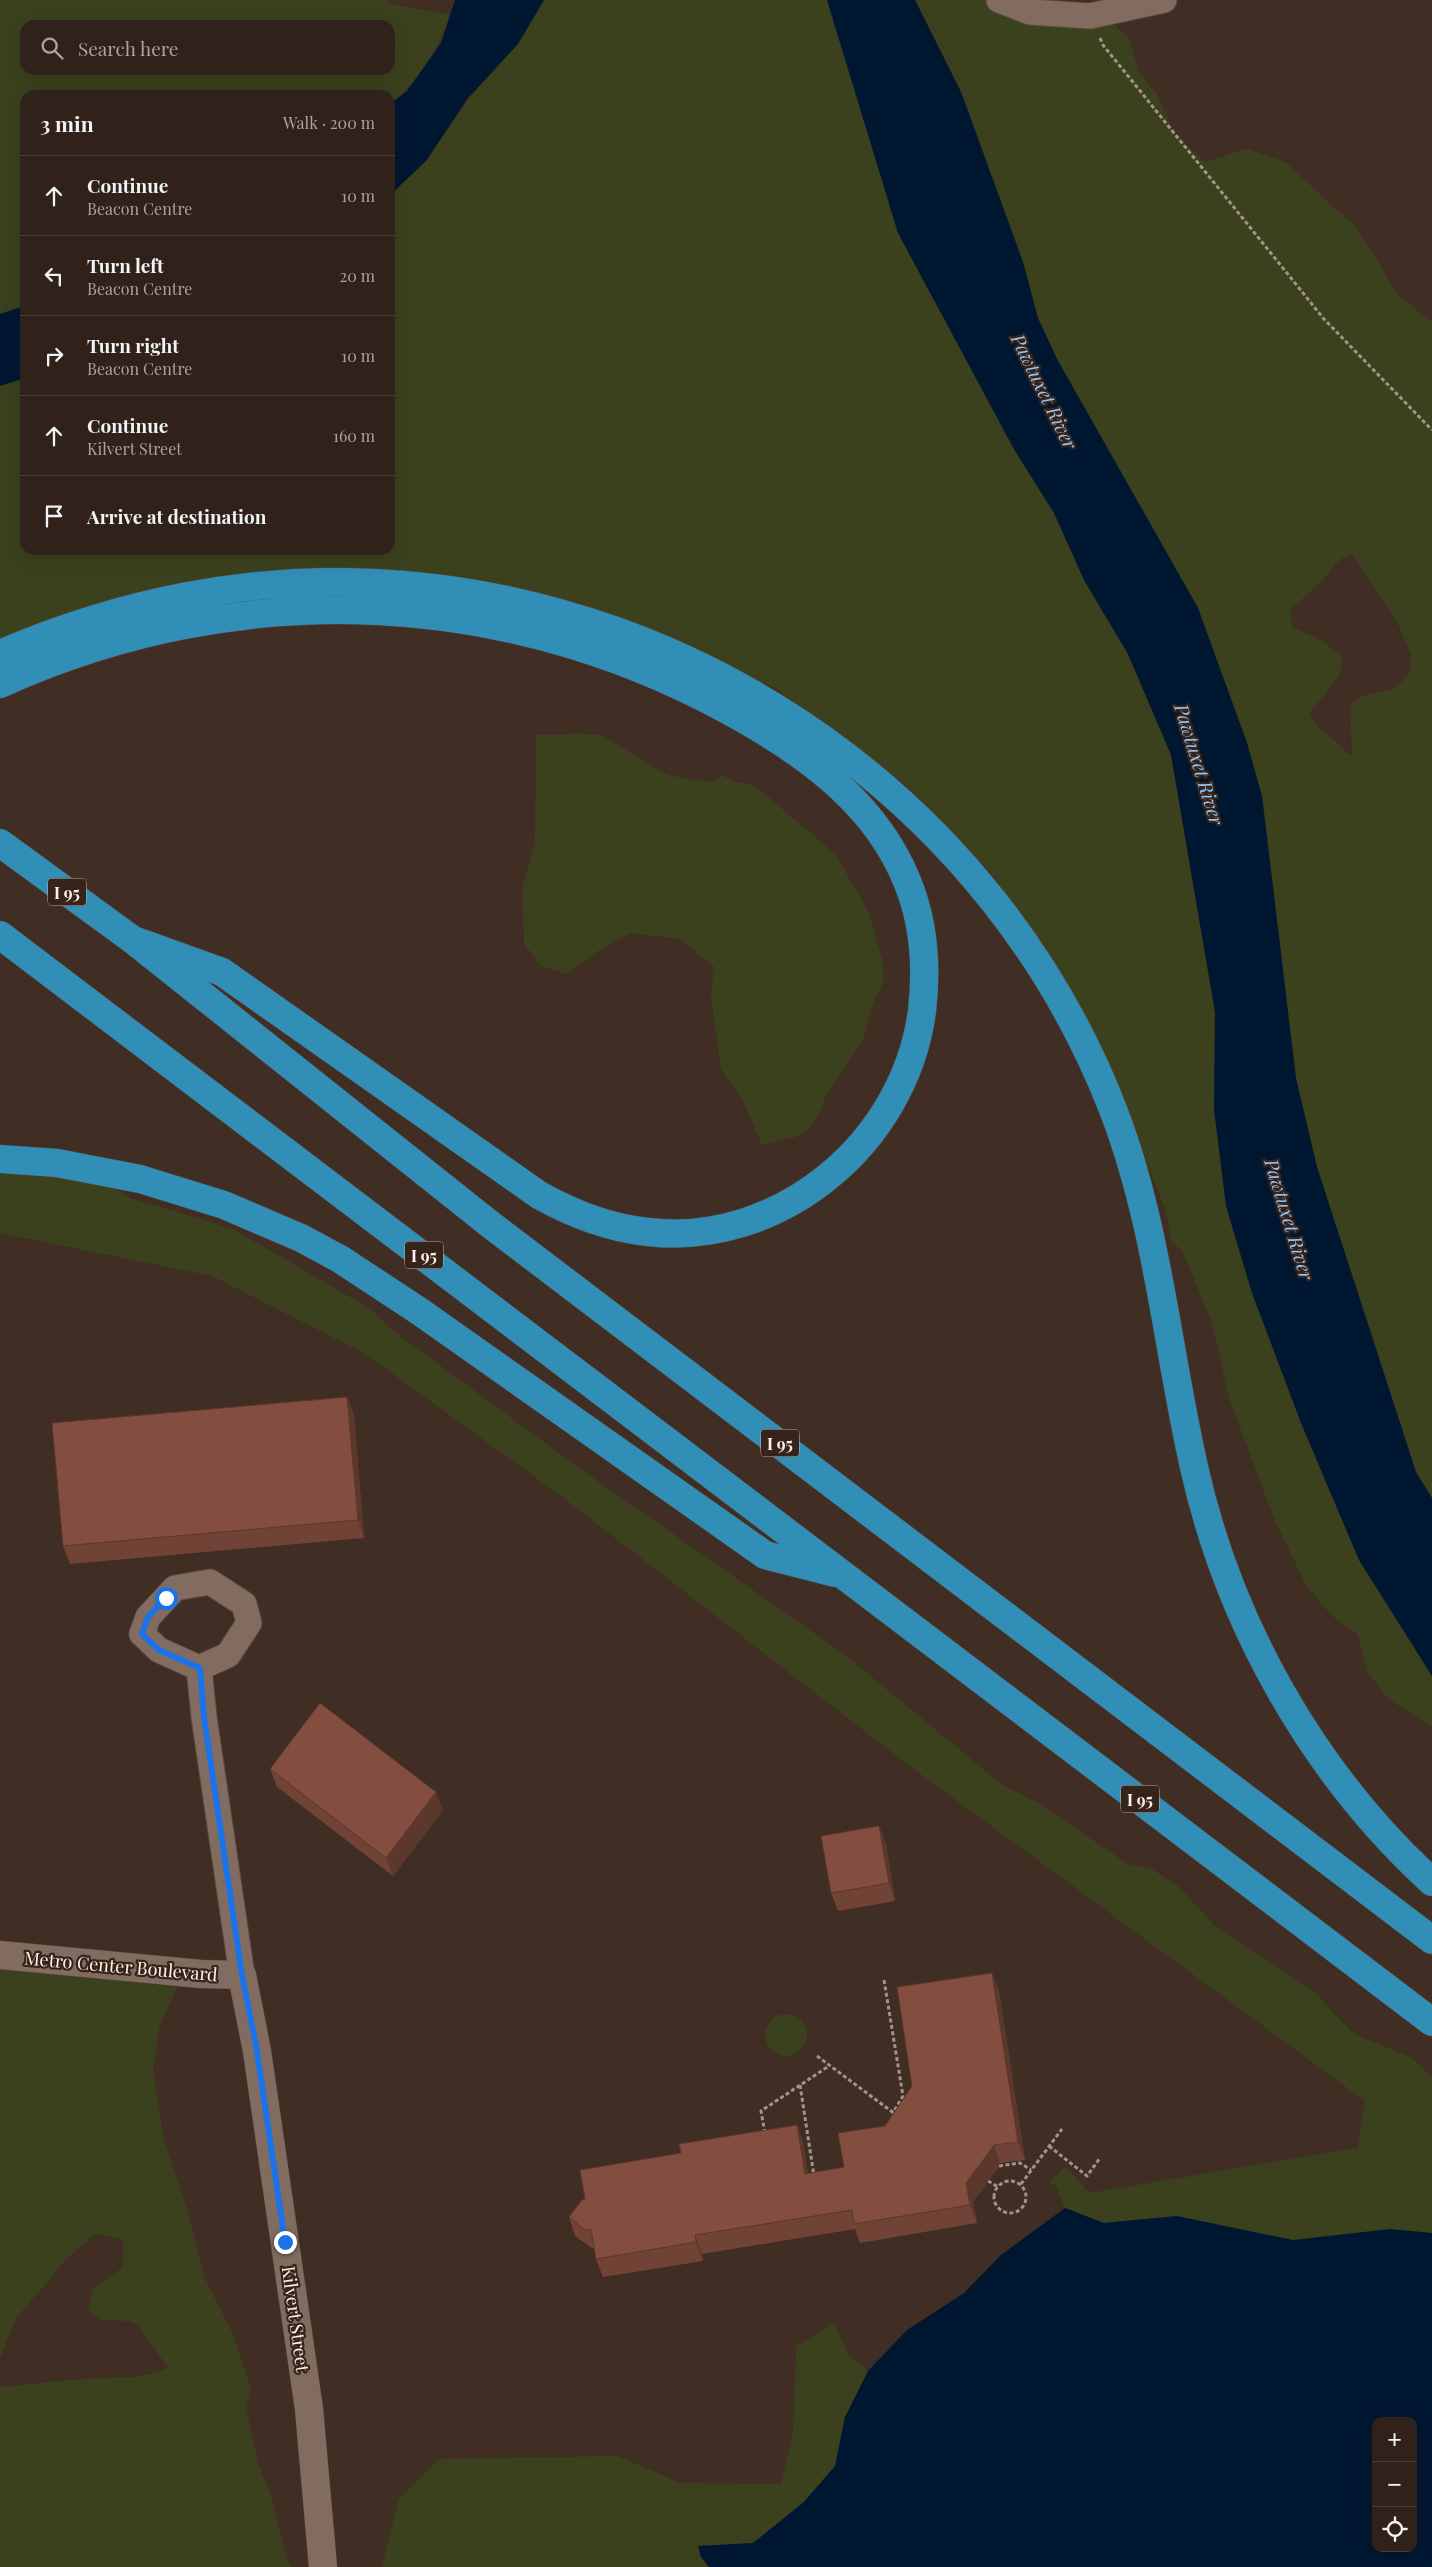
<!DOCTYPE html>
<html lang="en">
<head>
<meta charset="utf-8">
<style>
	body { margin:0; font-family:"Playfair Display",serif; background:#382a23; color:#f1f3f6 }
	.controls { position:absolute; right:15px; bottom:15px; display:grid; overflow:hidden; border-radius:10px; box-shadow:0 5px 20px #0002 }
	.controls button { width:45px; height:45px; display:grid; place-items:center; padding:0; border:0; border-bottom:1px solid #4b3f39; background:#30221a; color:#f1f3f6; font:25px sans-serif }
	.stop { position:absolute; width:15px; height:15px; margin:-11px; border:4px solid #1a73e8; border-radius:50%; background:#fff }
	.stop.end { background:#1a73e8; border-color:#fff; box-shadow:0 1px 5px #0008 }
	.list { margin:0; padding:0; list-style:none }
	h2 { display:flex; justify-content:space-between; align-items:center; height:65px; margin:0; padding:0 20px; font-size:21px }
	h2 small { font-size:16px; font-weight:400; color:#a8a4a2 }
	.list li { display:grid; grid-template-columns:32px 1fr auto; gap:15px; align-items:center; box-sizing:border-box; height:80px; padding:0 20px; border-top:1px solid #4b3f39 }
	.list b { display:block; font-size:19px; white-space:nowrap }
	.list p { margin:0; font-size:16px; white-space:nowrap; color:#a8a4a2 }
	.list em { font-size:16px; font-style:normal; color:#a8a4a2 }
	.icon { flex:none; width:28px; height:28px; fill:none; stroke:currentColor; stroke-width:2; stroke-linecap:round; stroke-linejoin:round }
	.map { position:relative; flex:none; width:1432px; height:2567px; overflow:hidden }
	.search { position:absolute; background:#30221a; box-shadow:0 5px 20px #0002; left:20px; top:20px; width:375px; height:55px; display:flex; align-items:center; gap:12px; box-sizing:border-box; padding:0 18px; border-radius:15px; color:#a8a4a2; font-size:19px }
	.panel { position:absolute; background:#30221a; box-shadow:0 5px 20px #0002; left:20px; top:90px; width:375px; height:465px; border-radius:15px }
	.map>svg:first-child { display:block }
</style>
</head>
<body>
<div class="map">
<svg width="1432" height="2567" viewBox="0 0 1432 2567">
	<rect width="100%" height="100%" fill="#402d23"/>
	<path fill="#3b411d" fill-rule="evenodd" d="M 0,0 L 387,0 L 392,4 L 450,15 C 438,50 419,81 390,104 L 390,95 L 25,95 L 25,306 L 0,314 ZM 25,25 L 390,25 L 390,70 L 25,70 Z
		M 544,0 L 827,0 L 898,233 L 1015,451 L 1054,513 L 1084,580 L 1128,654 L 1171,755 L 1215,1012 L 1214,1109 L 1226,1206 L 1252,1293 L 1301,1423 L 1359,1560 L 1432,1676 L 1432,1727 L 1388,1699 L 1367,1671 L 1358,1635 L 1331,1615 L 1306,1585 L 1275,1521 L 1229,1398 L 1212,1323 L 1182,1250 L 1172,1243 L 1166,1211 L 1105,1058 L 996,879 L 907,786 L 777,689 L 581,603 L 499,584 L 381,573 L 195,582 L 23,629 L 0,640 L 0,386 L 25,378 L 25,550 L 390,550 L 390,195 L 426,161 L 469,98 L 518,44 Z
		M 915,0 L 1002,0 L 1103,14 L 1129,39 L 1139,72 L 1157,94 L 1175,134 L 1205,162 L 1246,149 L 1285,162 L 1357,228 L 1399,296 L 1432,322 L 1432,1498 L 1416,1472 L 1317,1167 L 1296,1078 L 1262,796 L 1247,743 L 1198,608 L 1057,359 L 1038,318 L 1023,262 L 961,92 ZM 1352,554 L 1399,626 L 1411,655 L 1409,674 L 1394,689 L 1361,696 L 1350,706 L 1352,755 L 1346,753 C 1334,735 1318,735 1310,713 L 1340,675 L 1343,656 L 1316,637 L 1292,628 L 1290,610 C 1300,600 1311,593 1320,583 C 1334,570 1332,561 1352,554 Z
		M 570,733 L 602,735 L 667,775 L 714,783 L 722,775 L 734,782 L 754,785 L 836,855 L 868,911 L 882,958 L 884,981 L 874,1001 L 863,1040 L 825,1097 L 821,1110 L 805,1133 L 793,1138 L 792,1137 L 762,1145 L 744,1103 L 721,1069 L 711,997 L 714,967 L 680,939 L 631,933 L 598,951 L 566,974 L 540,966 L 524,943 L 522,887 L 535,842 L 536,735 L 570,735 Z
		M 0,1173 L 33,1174 L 105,1183 L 130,1198 L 231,1228 L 369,1308 L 400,1336 L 582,1470 L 844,1654 L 1000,1783 L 1038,1803 L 1128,1864 L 1152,1869 L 1179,1887 L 1214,1925 L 1311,1989 L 1354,2034 L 1412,2058 L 1432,2077 L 1432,2451 L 1413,2421 L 1177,2216 L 1104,2223 L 1065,2208 L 1056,2186 L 1049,2183 L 1065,2167 L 1090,2193 L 1357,2148 L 1365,2101 L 911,1767 L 557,1493 L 364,1353 L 212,1276 L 0,1233 Z
		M 0,1967 L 177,1987 L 159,2029 L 153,2070 L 164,2140 L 189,2216 L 205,2278 L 233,2334 L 251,2388 L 246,2408 L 258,2462 L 272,2499 L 288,2562 L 292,2567 L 0,2567 L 0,2387 C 35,2384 69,2379 104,2378 C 127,2377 146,2378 168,2368 L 138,2325 L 129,2321 L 100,2320 L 88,2309 L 93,2289 L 123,2267 L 123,2239 L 95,2234 L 66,2260 L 17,2317 L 0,2358 Z
		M765 2035a21 21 0 1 1 42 0a21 21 0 1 1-42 0Z
		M 834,2323 L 849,2356 L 868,2371 L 845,2417 L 835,2466 L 804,2502 L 753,2543 L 698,2546 L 701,2557 L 709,2567 L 382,2567 L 399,2498 L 439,2459 L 618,2456 L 680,2483 L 781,2484 L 793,2433 L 796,2346 Z"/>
	<path fill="#001731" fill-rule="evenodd" d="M 455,0 L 544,0 L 518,44 L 468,98 L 426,161 L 390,195 L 390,104 L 407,91 L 441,43 Z
		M 827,0 L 915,0 L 961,92 L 1023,262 L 1038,318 L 1057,359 L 1198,608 L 1247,743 L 1262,796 L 1296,1078 L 1317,1167 L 1416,1472 L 1432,1498 L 1432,1676 L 1359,1560 L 1301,1423 L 1252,1293 L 1226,1206 L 1214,1109 L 1215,1012 L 1171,755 L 1128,654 L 1084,580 L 1054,513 L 1015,451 L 898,233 Z
		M 25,306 L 25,378 L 0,386 L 0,314 Z
		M 1065,2208 L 1104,2223 L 1177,2216 L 1293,2240 L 1390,2229 L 1432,2233 L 1432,2567 L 709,2567 L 701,2557 L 698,2546 L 753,2543 L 804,2502 L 835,2466 L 845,2417 L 868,2371 L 907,2330 L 964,2293 L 1001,2255 ZM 1376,2421 L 1413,2421 L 1413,2548 L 1376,2548 Z"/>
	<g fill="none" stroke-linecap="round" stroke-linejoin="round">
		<defs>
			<path id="minor" d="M 999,0 L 1030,12 L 1090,16 L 1164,0
				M 199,1668 L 159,1650 L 142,1634 L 148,1617 L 175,1588 L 210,1582 L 244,1604 L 249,1623 L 228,1655 L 199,1668 L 204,1717 L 242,1975"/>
			<path id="tertiary" d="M 0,1955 L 201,1974 L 242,1975 L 257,2051 L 309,2409 L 323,2567"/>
			<path id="motorway" d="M 0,654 C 118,603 247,576 376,583 C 701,599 997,807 1114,1112 C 1158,1227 1167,1348 1194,1467 C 1229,1624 1313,1773 1432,1882
				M 0,684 C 243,574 516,587 747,721 C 813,759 877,807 907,881 C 924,922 927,968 922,1011 C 905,1142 781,1247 648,1232 C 609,1228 573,1214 539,1195 L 222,972 L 133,940
				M 0,843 L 133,940 L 491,1225 L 1432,1940
				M 0,935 L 1432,2022
				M 0,1159 L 57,1163 L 140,1179 L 224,1205 L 301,1238 L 340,1259 L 419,1311 L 765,1555 L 835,1573"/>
		</defs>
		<use href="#minor" stroke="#5a4a41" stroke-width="27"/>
		<use href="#tertiary" stroke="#5a4a41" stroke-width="29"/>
		<use href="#motorway" stroke="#5a4a41" stroke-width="29"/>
		<path stroke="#a3938b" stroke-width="3" stroke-dasharray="4 2.5" stroke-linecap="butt" d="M 1100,38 L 1103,45 L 1324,319 L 1432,430
			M 884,1980 L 903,2096 L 893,2113
			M 817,2056 L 895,2114
			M 800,2085 L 814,2176
			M 765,2133 L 761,2111 L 829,2066
			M 1049,2146 L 1087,2176 L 1100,2158
			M 999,2166 L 1020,2163 L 1031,2170
			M994 2197a16 16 0 1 1 32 0a16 16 0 1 1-32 0Z
			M 988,2181 L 998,2187
			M 1021,2184 L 1062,2129"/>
		<use href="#minor" stroke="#826c60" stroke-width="25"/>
		<use href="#tertiary" stroke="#826c60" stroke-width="28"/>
		<use href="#motorway" stroke="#318eb6" stroke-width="28"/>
	</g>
	<path fill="#714336" d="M 347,1397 L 354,1415 L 364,1538 L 70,1564 L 63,1546 Z
		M 270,1769 L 443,1810 L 393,1876 L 277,1787 Z
		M 879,1826 L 886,1845 L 895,1901 L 838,1911 L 831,1893 Z
		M 992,1973 L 999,1991 L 1025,2160 L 1000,2163 L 999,2166 L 973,2202 L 977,2223 L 860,2243 L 855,2229 L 702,2254 L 703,2261 L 603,2277 L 596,2259 L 594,2248 L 592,2248 L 575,2236 L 569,2217 L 585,2199 L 681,2153 L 797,2125 L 803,2143 L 808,2173 L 844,2167 L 885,2126 Z"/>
	<path fill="#5c372c" d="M 347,1397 L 354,1415 L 364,1538 L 358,1520 Z
		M 436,1792 L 443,1810 L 393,1876 L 386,1858 Z
		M 879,1826 L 886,1845 L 895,1901 L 889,1883 Z
		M 992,1973 L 999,1991 L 1025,2160 L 1018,2142 Z
		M 797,2125 L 803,2143 L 811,2192 L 805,2174 Z
		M 994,2145 L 1000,2163 L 973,2202 L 977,2223 L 970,2205 L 966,2183 Z
		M 695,2235 L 702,2254 L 703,2261 L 696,2242 Z"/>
	<path fill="#834e3f" stroke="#5c372c" d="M 347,1397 L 358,1520 L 63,1546 L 52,1423 Z
		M 320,1703 L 436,1792 L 386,1858 L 270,1769 Z
		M 879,1826 L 889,1883 L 831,1893 L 821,1836 Z
		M 992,1973 L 1018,2142 L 994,2145 L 992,2148 L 966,2183 L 970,2205 L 854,2224 L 852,2210 L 695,2235 L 696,2242 L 596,2259 L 591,2229 L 585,2230 L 569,2217 L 582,2200 L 585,2199 L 580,2170 L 681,2153 L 679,2144 L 797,2125 L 805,2174 L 844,2167 L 838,2133 L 885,2126 L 912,2086 L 897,1987 Z"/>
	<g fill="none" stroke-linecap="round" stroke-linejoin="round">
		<path stroke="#1a73e8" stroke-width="6" d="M 166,1598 L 148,1617 L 142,1634 L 159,1650 L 200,1668 L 204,1717 L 242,1975 L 257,2051 L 285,2242"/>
	</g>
	<g text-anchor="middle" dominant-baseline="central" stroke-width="4.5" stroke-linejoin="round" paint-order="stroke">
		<g fill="#362319" stroke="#c2b3ab" stroke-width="1">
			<rect x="48" y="878.5" width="38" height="27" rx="4"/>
			<rect x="405" y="1241.5" width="38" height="27" rx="4"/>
			<rect x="761" y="1429.5" width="38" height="27" rx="4"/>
			<rect x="1121" y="1785.5" width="38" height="27" rx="4"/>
		</g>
		<g font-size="16" font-weight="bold" fill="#fef1ea">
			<text x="67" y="892">I 95</text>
			<text x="424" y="1255">I 95</text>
			<text x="780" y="1443">I 95</text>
			<text x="1140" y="1799">I 95</text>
		</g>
		<g font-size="18" fill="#fef1ea" stroke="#362319">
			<text transform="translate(121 1966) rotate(5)">Metro Center Boulevard</text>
			<text transform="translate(296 2319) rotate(82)">Kilvert Street</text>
		</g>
		<g font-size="19" font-style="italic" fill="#96c3f4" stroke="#362319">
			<text transform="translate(1045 391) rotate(64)">Pawtuxet River</text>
			<text transform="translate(1200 764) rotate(73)">Pawtuxet River</text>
			<text transform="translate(1290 1219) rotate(73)">Pawtuxet River</text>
		</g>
	</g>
</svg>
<div class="controls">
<button>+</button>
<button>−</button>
<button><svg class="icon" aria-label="locate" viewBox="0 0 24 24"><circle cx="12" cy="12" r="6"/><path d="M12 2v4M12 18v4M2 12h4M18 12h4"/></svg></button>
</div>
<div class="stop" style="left:166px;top:1598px"></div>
<div class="stop end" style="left:285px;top:2242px"></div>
<div class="search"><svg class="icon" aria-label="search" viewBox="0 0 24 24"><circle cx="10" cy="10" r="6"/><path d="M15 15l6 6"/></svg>Search here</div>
<section class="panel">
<h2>3 min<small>Walk · 200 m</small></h2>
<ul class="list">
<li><svg class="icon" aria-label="ahead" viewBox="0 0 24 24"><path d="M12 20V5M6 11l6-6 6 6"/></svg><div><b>Continue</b><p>Beacon Centre</p></div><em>10 m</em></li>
<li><svg class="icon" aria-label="left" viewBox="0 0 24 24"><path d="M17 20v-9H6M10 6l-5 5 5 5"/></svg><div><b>Turn left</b><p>Beacon Centre</p></div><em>20 m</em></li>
<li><svg class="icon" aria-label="right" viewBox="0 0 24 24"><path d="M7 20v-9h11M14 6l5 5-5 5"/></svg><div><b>Turn right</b><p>Beacon Centre</p></div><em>10 m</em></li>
<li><svg class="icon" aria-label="ahead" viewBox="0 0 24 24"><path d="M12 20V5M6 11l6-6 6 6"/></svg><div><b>Continue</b><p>Kilvert Street</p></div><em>160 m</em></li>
<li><svg class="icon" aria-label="arrive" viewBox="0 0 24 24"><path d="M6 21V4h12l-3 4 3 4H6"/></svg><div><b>Arrive at destination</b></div></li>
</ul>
</section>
</div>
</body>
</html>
